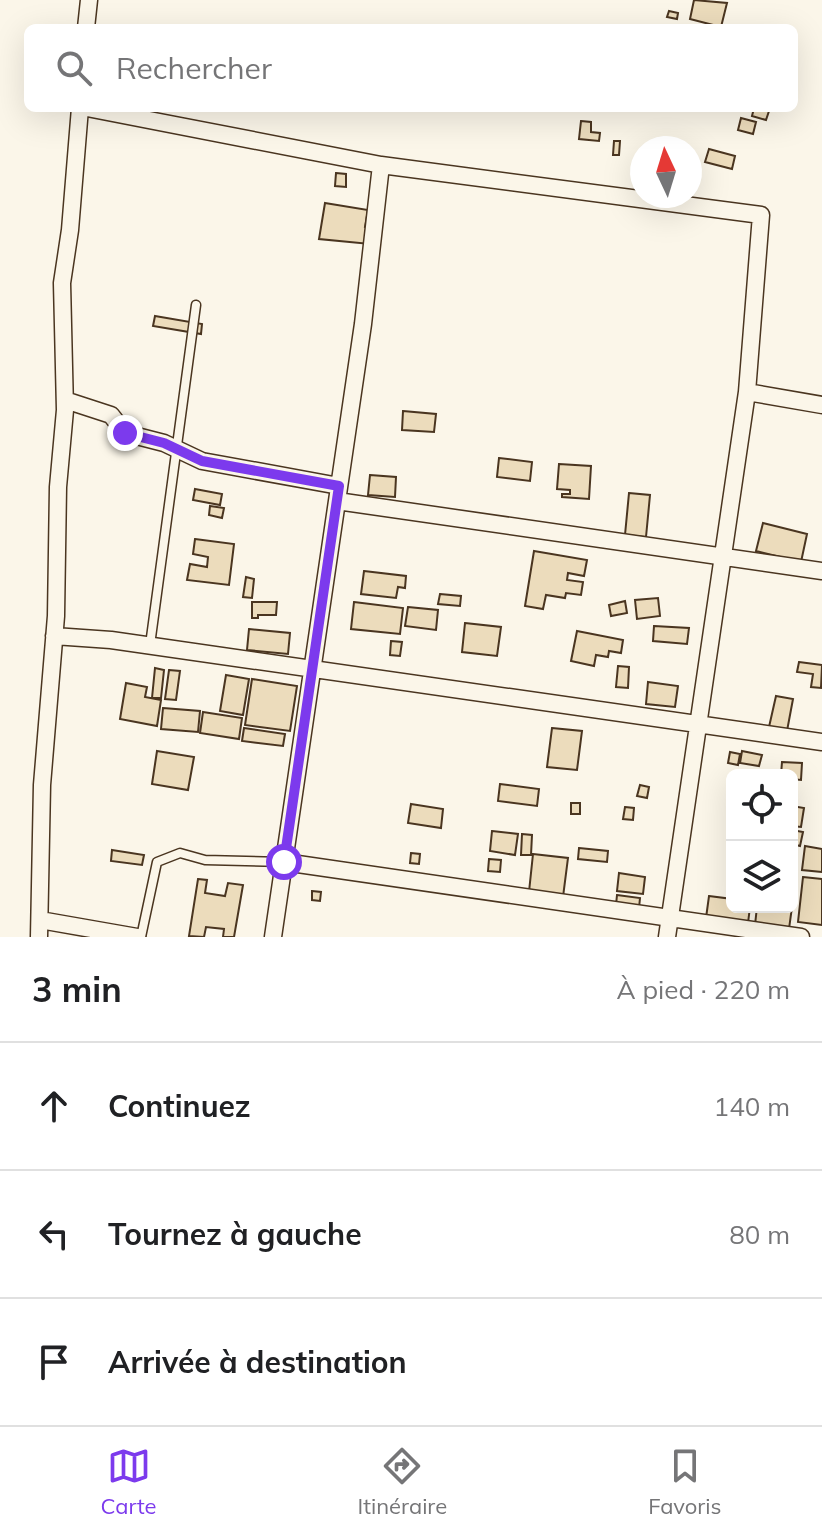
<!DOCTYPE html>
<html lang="fr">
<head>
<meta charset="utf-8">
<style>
	body { margin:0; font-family:Mulish,sans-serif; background:#f6f6f6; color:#202124 }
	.controls { position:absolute; right:24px; bottom:24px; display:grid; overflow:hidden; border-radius:12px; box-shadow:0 8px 32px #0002 }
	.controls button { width:72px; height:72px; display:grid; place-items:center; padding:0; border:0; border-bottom:2px solid #e0e0e0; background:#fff; color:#202124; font:40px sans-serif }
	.compass { position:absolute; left:630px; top:136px; width:72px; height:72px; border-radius:50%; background:#fff; box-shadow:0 8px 32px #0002; rotate:356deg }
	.stop { position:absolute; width:24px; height:24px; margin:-18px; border:6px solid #7c3aed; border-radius:50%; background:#fff }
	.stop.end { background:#7c3aed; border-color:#fff; box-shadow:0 2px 8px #0008 }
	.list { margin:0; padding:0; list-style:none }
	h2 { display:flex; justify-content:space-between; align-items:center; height:104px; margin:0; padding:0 32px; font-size:34px }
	h2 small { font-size:26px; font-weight:400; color:#757577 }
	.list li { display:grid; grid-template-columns:52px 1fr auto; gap:24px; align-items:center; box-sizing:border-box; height:128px; padding:0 32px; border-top:2px solid #e0e0e0 }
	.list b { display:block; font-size:30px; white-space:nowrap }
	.list em { font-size:26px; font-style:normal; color:#757577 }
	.icon { flex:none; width:44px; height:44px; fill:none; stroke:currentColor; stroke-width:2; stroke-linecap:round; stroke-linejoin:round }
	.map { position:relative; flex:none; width:822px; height:937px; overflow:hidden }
	.search { position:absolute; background:#fff; box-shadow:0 8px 32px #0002; left:24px; right:24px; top:24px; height:88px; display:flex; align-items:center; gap:20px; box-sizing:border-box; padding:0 28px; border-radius:12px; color:#757577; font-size:30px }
	.sheet { height:488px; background:#fff }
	nav { display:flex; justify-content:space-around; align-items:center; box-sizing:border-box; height:112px; border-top:2px solid #e0e0e0; background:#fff; font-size:22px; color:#757577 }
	nav a { display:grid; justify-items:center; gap:4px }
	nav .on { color:#7c3aed }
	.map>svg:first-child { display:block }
</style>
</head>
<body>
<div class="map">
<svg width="822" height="937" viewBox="0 0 822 937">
	<rect width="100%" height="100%" fill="#fbf6e9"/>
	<path fill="#ecdcbc" stroke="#4a3520" stroke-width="2" d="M 694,0 L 727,3 L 721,27 L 690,19 Z
		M 669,11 L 678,13 L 677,19 L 667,17 Z
		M 754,108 L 770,108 L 766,120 L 752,116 Z
		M 741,118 L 756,122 L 753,134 L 738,130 Z
		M 581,121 L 591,122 L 591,132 L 600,133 L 599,141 L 579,139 Z
		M 614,141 L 620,141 L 619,155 L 613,155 Z
		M 709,149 L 735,156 L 732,169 L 705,162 Z
		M 336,173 L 346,174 L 346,187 L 335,186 Z
		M 325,203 L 368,210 L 365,227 L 373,228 L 370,244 L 319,239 Z
		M 155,316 L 202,324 L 201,334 L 153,326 Z
		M 403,411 L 436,414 L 434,432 L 402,430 Z
		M 499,458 L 532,462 L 530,481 L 497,477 Z
		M 559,464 L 591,466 L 589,499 L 562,497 L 562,494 L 570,494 L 570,490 L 557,489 Z
		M 370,475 L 396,477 L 395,497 L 368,495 Z
		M 195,489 L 222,494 L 220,505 L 193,500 Z
		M 629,493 L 650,495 L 646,537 L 625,535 Z
		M 210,506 L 224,508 L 222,518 L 209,515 Z
		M 763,523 L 807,534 L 801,562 L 756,551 Z
		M 195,539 L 234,544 L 229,585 L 187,580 L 190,564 L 207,567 L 208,557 L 193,554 Z
		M 534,551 L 587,560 L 584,576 L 568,573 L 567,580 L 583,582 L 581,595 L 566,593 L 565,598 L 546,595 L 543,609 L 525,606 Z
		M 364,571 L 406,576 L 405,588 L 398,587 L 396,598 L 361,594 Z
		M 246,577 L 254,579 L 252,598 L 243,597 Z
		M 440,594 L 461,596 L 460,606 L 438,604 Z
		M 658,598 L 660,616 L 637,619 L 635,600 Z
		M 625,601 L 627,613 L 611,616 L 609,605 Z
		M 252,602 L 277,602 L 276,615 L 258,615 L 258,618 L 252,618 Z
		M 354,602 L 403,608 L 400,634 L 351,629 Z
		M 408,607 L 438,610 L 436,630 L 405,626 Z
		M 465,623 L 501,627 L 497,656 L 462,652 Z
		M 654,626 L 689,628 L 687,644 L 653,641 Z
		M 249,629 L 290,633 L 288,654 L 247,650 Z
		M 577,631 L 623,640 L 621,653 L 609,651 L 608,657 L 596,655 L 594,666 L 571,661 Z
		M 391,641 L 402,642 L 400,656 L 390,655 Z
		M 799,662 L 822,665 L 821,688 L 811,687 L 813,674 L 797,672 Z
		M 618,666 L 629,667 L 628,688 L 616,687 Z
		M 155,668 L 164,670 L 161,698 L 152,698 Z
		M 169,670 L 180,671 L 176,700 L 165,699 Z
		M 226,675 L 249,679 L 243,715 L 220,711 Z
		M 252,679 L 297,686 L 290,731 L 245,725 Z
		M 648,682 L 678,686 L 675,707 L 646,704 Z
		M 126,683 L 147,687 L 145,697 L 161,700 L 157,726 L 120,719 Z
		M 776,696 L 793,699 L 787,731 L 769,727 Z
		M 163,708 L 200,711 L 198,732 L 161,729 Z
		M 203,712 L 242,718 L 239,739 L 200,733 Z
		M 244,728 L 285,734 L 283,746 L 242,741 Z
		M 552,728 L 582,731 L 577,770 L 547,767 Z
		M 157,751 L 194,757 L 188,790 L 152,784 Z
		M 742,751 L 762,755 L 759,766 L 740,763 Z
		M 730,752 L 740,754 L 738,765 L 728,763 Z
		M 782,762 L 802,763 L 801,780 L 792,779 L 792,775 L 781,775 Z
		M 500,784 L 539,789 L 537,806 L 498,801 Z
		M 640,785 L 649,787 L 647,798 L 637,796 Z
		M 571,803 L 580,803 L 580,814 L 571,814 Z
		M 411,804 L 443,809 L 441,828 L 408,823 Z
		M 792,806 L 804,808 L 801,827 L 792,826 Z
		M 625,807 L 634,808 L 633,820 L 623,819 Z
		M 792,830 L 803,832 L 800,846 L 792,844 Z
		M 492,831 L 518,834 L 515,855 L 490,851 Z
		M 522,834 L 532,835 L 531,855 L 521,855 Z
		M 805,846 L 822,849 L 822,872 L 802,870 Z
		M 579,848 L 608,851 L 607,862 L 578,859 Z
		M 112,850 L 144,855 L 142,865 L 111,861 Z
		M 411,853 L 420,854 L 419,864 L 410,863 Z
		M 533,854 L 568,858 L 563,897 L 529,892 Z
		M 489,859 L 501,860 L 500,872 L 488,871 Z
		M 619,873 L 645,877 L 643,894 L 617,891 Z
		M 803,877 L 822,879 L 822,925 L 798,922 Z
		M 198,879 L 207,880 L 205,893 L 225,896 L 228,883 L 243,885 L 234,937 L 223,937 L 224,929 L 206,927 L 204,937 L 189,936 Z
		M 312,891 L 321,892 L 320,901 L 312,900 Z
		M 617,895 L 640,898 L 639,908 L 616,905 Z
		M 709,896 L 732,899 L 732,907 L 750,907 L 748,923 L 706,918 Z
		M 757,907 L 792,907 L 789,929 L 755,925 Z"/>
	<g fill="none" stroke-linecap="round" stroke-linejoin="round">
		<defs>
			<path id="service" d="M 150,645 L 196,305
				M 141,937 L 157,862 L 180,853 L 205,860 L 284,862"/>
			<path id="minor" d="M 86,28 L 89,0
				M 87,108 L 381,165
				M 747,392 L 822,405
				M 65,400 L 111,415 L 125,433 L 164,443 L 202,461 L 339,486
				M 337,501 L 822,571
				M 54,636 L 111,640 L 822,742
				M 284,862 L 801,937
				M 40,920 L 137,937
				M 39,937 L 42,785 L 56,616 L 58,487 L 65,410 L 62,283 L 70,230 L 80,108
				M 273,937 L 363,324 L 381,165 L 761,215 L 747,392 L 667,937"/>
		</defs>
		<use href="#service" stroke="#4a3520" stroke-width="11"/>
		<use href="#minor" stroke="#4a3520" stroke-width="19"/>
		<use href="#service" stroke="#fbf6e9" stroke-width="8"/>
		<use href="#minor" stroke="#fbf6e9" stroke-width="16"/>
	</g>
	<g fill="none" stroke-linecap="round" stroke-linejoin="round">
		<path stroke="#7c3aed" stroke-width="10" d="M 125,433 L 164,443 L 202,461 L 339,486 L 284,862"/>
	</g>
</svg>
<div class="controls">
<button><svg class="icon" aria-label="locate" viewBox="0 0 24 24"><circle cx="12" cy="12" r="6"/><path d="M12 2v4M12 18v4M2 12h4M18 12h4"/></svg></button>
<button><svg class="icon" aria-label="layers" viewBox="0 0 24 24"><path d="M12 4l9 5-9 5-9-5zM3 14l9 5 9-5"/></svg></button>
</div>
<svg class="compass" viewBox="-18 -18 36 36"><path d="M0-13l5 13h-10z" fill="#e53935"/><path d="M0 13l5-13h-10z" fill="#757577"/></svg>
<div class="stop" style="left:284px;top:862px"></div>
<div class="stop end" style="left:125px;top:433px"></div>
<div class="search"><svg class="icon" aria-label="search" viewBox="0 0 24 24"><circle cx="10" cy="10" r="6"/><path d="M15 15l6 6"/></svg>Rechercher</div>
</div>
<section class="sheet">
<h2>3 min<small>À pied · 220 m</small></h2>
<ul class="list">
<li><svg class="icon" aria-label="ahead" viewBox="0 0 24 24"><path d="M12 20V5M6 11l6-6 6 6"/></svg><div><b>Continuez</b></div><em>140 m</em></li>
<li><svg class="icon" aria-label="left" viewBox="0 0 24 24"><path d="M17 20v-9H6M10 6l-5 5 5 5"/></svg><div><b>Tournez à gauche</b></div><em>80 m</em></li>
<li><svg class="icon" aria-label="arrive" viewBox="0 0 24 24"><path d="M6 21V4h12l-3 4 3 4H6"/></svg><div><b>Arrivée à destination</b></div></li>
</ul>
</section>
<nav>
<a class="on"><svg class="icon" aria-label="map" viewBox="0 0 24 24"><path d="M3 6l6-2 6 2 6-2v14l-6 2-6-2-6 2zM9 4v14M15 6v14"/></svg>Carte</a>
<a><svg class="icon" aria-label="directions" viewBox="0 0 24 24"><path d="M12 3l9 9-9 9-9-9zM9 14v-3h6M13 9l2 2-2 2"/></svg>Itinéraire</a>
<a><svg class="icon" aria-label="saved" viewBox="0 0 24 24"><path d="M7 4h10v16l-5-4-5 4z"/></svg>Favoris</a>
</nav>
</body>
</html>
